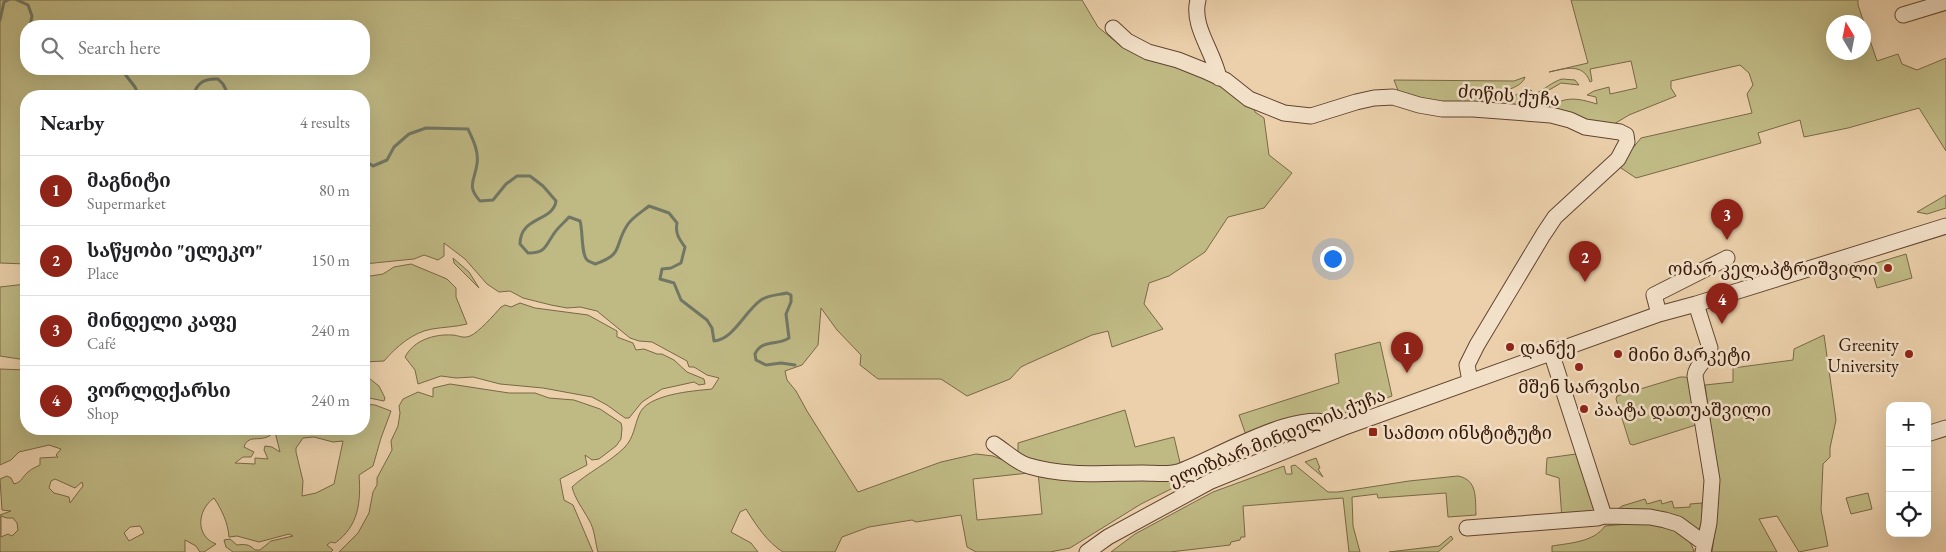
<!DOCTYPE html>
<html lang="en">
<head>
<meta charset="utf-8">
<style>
	body { margin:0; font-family:"EB Garamond","Noto Serif Georgian",serif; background:#f6f6f6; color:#202124 }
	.controls { position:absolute; right:15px; bottom:15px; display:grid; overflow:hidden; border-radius:10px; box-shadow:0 5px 20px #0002 }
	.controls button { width:45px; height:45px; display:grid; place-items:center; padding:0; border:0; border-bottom:1px solid #e0e0e0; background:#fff; color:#202124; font:25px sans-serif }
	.compass { position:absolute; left:1826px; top:15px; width:45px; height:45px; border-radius:50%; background:#fff; box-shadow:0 5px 20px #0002; rotate:350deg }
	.you { position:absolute; left:1332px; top:258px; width:18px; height:18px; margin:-12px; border:4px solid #fff; border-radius:50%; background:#1a73e8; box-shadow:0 0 0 8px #1a73e833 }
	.badge { display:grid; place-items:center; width:32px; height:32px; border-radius:50%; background:#8f2418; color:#fff; font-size:16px; font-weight:700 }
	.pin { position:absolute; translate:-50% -41px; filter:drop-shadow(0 1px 2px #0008) }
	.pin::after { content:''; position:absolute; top:26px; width:18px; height:15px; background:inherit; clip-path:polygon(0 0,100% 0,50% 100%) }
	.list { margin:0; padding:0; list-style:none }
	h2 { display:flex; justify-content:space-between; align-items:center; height:65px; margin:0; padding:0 20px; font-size:21px }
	h2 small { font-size:16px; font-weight:400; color:#757577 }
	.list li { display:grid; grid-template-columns:32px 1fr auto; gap:15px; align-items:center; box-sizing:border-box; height:70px; padding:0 20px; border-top:1px solid #e0e0e0 }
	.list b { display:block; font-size:19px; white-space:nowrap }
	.list p { margin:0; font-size:16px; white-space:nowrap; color:#757577 }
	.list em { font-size:16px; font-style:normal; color:#757577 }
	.icon { flex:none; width:28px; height:28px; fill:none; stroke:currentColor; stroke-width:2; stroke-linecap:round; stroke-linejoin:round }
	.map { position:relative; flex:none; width:1946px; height:552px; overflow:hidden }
	.search { position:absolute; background:#fff; box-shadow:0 5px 20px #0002; left:20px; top:20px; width:350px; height:55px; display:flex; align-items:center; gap:12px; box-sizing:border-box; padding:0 18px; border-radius:20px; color:#757577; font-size:19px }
	.panel { position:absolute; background:#fff; box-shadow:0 5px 20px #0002; left:20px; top:90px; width:350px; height:345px; border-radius:20px }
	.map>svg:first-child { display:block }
</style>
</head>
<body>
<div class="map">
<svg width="1946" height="552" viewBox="0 0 1946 552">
	<rect width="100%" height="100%" fill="#ebd0ab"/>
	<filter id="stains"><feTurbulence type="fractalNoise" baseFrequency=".004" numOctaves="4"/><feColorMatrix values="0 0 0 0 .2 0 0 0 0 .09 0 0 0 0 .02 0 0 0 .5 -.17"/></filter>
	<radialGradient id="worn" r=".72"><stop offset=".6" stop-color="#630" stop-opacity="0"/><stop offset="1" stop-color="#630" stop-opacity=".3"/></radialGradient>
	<path fill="#bfb984" stroke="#7a6846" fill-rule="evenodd" d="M 0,0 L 1082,0 L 1098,27 L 1121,46 L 1221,83 L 1254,107 L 1255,112 L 1264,118 L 1269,155 L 1292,173 L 1264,208 L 1228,217 L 1205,252 L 1169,276 L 1149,283 L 1144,304 L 1163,329 L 1112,347 L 1108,331 L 1092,335 L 1027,364 L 1021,367 L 1010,379 L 967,396 L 941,379 L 878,379 L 860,365 L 861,355 L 837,330 L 821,308 L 818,345 L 802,365 L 785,371 L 787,380 L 796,391 L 807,411 L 858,492 L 941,462 L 976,454 L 993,456 L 1028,470 L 1182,476 L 1185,482 L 1141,504 L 1070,548 L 1050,552 L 976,552 L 967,547 L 961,515 L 916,522 L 912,520 L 869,527 L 842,537 L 835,552 L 783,552 C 767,542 756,525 746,509 L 740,512 L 731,532 L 751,543 L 758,552 L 598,552 C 595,542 595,530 589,520 C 583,509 575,499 572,487 C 588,472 609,463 625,447 C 634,437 634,427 639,415 C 646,394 693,391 712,389 L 719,378 L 707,375 L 694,367 L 689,367 L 687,361 L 652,342 L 639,341 L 630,338 L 597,311 L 580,307 L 567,308 L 551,305 L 523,298 L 510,291 L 499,292 L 487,284 L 465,259 L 444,243 L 444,256 L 438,260 L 424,255 L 414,259 L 364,264 L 364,96 L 26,96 L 26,264 L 0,263 ZM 26,26 L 364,26 L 364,69 L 26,69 ZM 1038,472 L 1042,514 L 977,520 L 973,479 Z
		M 1571,0 L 1858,0 L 1858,5 L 1877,61 L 1898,54 L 1902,64 L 1917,70 L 1946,58 L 1946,151 L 1919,108 L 1848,128 L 1804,137 L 1800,120 L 1758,133 L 1761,143 L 1636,178 L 1618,166 L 1641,138 L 1752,113 L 1747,94 L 1753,85 L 1749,73 L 1740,65 L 1671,81 L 1671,88 L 1676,96 L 1629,115 L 1609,127 L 1547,109 L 1548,107 C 1567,96 1577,98 1597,104 L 1596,97 L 1587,95 L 1594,91 L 1609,87 L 1610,94 L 1637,88 L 1631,61 L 1590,69 L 1592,81 L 1590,82 C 1583,62 1564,69 1549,72 L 1588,63 ZM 1834,22 L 1864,22 L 1864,52 L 1834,52 Z
		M 1525,77 C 1522,89 1494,94 1483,96 L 1482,104 L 1443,105 L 1399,93 L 1394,80 L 1514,81 Z
		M 1562,79 L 1575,80 L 1579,85 L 1561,83 L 1534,99 L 1524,108 L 1504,105 C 1511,96 1520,92 1531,90 L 1535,94 C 1545,89 1552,82 1562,79 Z
		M 1946,195 L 1946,208 L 1927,214 L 1917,212 Z
		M 1906,254 L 1912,278 L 1877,288 L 1870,265 Z
		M 453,258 L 469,272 L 479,288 L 454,263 Z
		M 411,264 L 447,279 L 456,288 L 456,297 L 467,324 C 455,327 444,327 432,329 C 413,332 396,347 384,361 L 364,362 L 364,277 L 383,274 L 394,267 Z
		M 26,284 L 26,360 L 0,356 L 0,287 Z
		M 520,303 L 535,308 L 588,315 L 617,331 L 617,337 L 633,343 L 636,350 L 644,349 L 657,354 L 662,354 L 674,360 L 687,372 L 704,379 L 705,384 L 699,385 L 694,382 L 662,389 L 642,402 L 629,418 L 625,418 L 607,405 L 592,397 L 543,388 L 500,384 L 473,377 L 456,378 L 441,376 L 418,384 L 415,370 L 405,357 C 414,340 434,334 452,335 C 458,335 463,339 470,336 C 478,333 495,314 501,307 L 505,305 L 511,307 Z
		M 1824,335 L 1836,420 L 1830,448 L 1830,457 L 1823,464 L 1821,510 L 1828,546 L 1799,552 L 1777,516 L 1759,519 L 1777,552 L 1712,552 L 1715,529 L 1715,455 L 1705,385 L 1733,382 L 1733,368 L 1793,360 L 1794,349 Z
		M 1380,342 L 1392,396 L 1336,416 L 1315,416 L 1247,438 L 1239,415 L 1339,383 L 1335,354 Z
		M 0,369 L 26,370 L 26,429 L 364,429 L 364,404 L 375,405 L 391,411 L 381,438 L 373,466 L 359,475 C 361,501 359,526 335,543 L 331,542 L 327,545 L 333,550 L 331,552 L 233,552 L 226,547 L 224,540 L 230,539 L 237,545 C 245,544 249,544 255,550 L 260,550 L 271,541 L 293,536 L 289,534 L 259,542 L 237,536 L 229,537 C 228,523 222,510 214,498 C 197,510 195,536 216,544 L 204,552 L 200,552 L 196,546 L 185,540 L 185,552 L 0,552 L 0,515 L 11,511 L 2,510 L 0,479 L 7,476 L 11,478 L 14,484 C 22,482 22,477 28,472 C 31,469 36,467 40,465 L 40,458 L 58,457 L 56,455 L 61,449 L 49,445 L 19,452 L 11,460 L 0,465 ZM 275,432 L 280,452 L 272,447 L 265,446 L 264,450 L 268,459 L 255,458 L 255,464 L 235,463 L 243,457 L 251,457 L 254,452 L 244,447 C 248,435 257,441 267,437 C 270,436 272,434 275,432 ZM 314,437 L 333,442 L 343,441 L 334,484 L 316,493 L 302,496 L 303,481 L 296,452 L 296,448 L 303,438 ZM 55,479 L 75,488 L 82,482 L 83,486 L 70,503 L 69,497 L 54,493 L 49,488 L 51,481 ZM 1,516 L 7,518 L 13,518 L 17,523 L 18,530 L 12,536 L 8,534 L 1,537 ZM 140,526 L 144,533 L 129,541 L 124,533 L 130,527 Z
		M 1680,377 L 1685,377 L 1691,380 L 1699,424 L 1633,445 L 1630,444 L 1616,399 L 1617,396 Z
		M 370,379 L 379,386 L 385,398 L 384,401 L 364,397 L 364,380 Z
		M 450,384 L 509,393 L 535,393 L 549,398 L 574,400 L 600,409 L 621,423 L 622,428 L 621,439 L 616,446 L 599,459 L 592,460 L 585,455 L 587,465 L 560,479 L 564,500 L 573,505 L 593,552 L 339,552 L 358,533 L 369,513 L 373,492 L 377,485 L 377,478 L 392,450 L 391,441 L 398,426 L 400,413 L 399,406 L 403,399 L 418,392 L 433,397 L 433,388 Z
		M 1125,410 L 1135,447 L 1174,437 L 1181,467 L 1064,471 L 1028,463 L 1018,453 L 1018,443 Z
		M 1576,454 L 1596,511 L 1562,519 L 1559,478 L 1546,474 L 1547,458 Z
		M 1316,458 L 1320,468 L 1318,469 L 1323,477 L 1305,462 Z
		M 1295,465 L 1328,492 L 1338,492 L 1409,481 L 1458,476 C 1478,480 1475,498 1476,515 L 1448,517 L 1446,493 L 1378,498 L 1377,494 L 1352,497 L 1353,526 L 1360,552 L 1349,552 L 1343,498 L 1243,506 L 1245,537 L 1241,537 L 1240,540 L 1231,542 L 1230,545 L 1170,552 L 1111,552 L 1135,534 L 1213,492 L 1284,466 L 1286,474 L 1292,474 L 1291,466 Z
		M 1868,493 L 1872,509 L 1851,514 L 1846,498 Z
		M 1645,499 L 1647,504 L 1661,500 L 1662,504 L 1672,501 L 1674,508 L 1690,507 L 1690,504 L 1702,503 L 1703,520 L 1699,530 L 1620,513 L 1618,509 L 1622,506 Z
		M 1649,522 C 1668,528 1689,531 1694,552 L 1552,552 L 1552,546 C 1570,543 1594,542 1605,526 Z
		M 1451,536 L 1453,539 L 1438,552 L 1389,552 L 1439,546 Z"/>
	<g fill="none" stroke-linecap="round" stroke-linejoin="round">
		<path stroke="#717765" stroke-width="3" d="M 17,0 L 28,5 L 32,16 L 30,26
			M 0,20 L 4,2 L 8,0
			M 95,69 L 97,69
			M 121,69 L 135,87 L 139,96
			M 193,96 C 197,83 204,78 218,79 L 223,84 L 229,96
			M 364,160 L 373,166 L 387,160 L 394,147 L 409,134 L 426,128 L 468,129 C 473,140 479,151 477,164 C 475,180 466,186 480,201 L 493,200 L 506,184 L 517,176 L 530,176 L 543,186 L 556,201 C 553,222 520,216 520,244 L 528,253 C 545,253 545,247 553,235 C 557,228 564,223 569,217 L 580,221 C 583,230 581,254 587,260 C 589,262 592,262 595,264 C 625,254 613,246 628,224 C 633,217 643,211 649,206 L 669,213 L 677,223 C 675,233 679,239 685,247 L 681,263 L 671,268 L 662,269 L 660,279 L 674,283 L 681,300 L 707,320 L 712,328 L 714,341 C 734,339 745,311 761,300 C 768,295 778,295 787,293 L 791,295 L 791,302 L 786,314 L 789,338 C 777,346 762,339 755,354 L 756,360 L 766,365 L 781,363 L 795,365"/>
		<defs>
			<path id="minor" d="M 1198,0 C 1191,26 1214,52 1219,78
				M 1903,15 L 1946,2
				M 1113,28 L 1127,41 L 1148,52 L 1178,60 L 1203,70 L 1225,80 L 1249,99 L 1284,113 L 1311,116 L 1356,102 L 1374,98 L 1393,97 L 1419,105 L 1442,109 L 1473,109 L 1551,115 L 1570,120 L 1585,127 L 1620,132 L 1626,135 L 1627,142 L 1618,159 L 1555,217 L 1543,235 L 1477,345 L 1467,365 L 1470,381
				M 1696,304 L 1710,348 C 1709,360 1696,364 1695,376 L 1712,480 L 1709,523 L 1703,552
				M 1659,314 L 1654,295 L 1727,258
				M 1551,352 L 1604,516
				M 1927,434 L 1946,428
				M 994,444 C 1005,451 1017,463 1029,466 C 1066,477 1106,473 1143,473 C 1154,473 1168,475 1178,472 C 1217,459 1303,402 1342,428
				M 1467,528 L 1597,518 L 1604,516 L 1650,517 L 1665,520 L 1678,524 L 1704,543
				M 1087,552 L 1108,537 L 1211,481 L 1342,428 L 1659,314 L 1696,304 L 1946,226"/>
		</defs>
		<use href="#minor" stroke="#624530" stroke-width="17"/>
		<use href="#minor" stroke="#f2e0c8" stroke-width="15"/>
	</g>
	<g fill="#8f2418" stroke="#f2e0c8" stroke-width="2">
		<circle cx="1888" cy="268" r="5"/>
		<circle cx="1510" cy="347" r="5"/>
		<circle cx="1618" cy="354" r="5"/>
		<circle cx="1909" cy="354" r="5"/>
		<circle cx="1579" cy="367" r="5"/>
		<circle cx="1584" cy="409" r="5"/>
		<rect x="1368" y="427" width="10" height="10" rx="2.5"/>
	</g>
	<g text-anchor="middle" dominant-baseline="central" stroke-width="5" stroke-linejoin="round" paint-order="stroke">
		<g font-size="18" fill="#341707" stroke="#f2e0c8">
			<text transform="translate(1509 95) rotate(5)">ძოწის ქუჩა</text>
			<text transform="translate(1277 437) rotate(-22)">ელიზბარ მინდელის ქუჩა</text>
		</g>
		<g font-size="18" fill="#341707" stroke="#f2e0c8" text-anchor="start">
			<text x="1878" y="268" text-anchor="end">ომარ კელაპტრიშვილი</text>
			<text x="1899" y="344" text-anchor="end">Greenity<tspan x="1899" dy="21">University</tspan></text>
			<text x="1520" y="347">დანქე</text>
			<text x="1628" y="354">მინი მარკეტი</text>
			<text x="1579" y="386" text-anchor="middle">მშენ სარვისი</text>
			<text x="1594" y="409">პაატა დათუაშვილი</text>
			<text x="1383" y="432">სამთო ინსტიტუტი</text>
		</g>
	</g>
	<rect width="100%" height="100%" filter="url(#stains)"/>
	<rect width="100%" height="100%" fill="url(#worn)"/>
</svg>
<div class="controls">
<button>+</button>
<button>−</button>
<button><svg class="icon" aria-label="locate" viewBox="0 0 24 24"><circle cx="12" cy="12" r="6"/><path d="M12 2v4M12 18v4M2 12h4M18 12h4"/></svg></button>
</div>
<svg class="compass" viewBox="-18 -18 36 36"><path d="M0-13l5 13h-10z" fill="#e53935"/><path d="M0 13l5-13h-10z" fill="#757577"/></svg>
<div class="you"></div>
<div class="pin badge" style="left:1407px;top:373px">1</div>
<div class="pin badge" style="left:1585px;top:282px">2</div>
<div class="pin badge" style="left:1727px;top:240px">3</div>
<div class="pin badge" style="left:1722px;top:324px">4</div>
<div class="search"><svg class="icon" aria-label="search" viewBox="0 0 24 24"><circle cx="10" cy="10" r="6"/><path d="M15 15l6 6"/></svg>Search here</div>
<section class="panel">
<h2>Nearby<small>4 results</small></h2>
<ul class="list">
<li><span class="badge">1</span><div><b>მაგნიტი</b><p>Supermarket</p></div><em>80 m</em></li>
<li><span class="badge">2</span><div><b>საწყობი &quot;ელეკო&quot;</b><p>Place</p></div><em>150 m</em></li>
<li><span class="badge">3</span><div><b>მინდელი კაფე</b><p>Café</p></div><em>240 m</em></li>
<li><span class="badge">4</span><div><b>ვორლდქარსი</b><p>Shop</p></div><em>240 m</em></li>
</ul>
</section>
</div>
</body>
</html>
